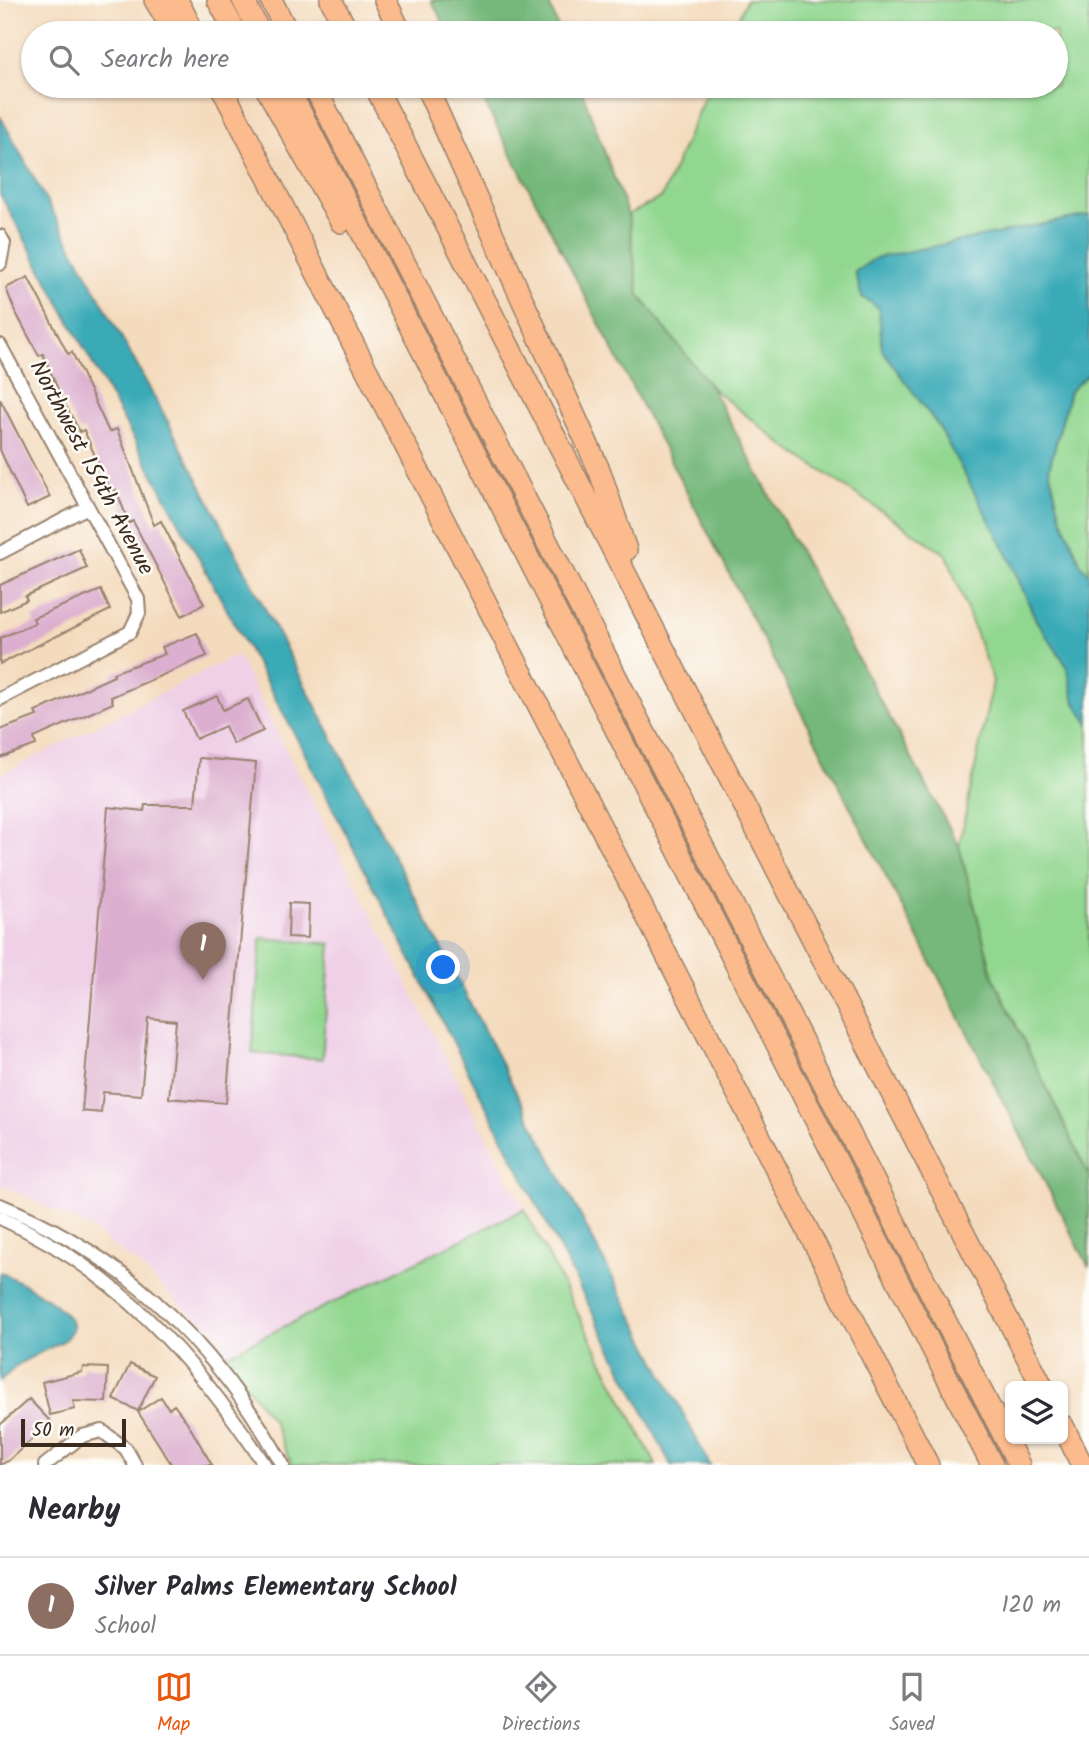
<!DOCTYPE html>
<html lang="en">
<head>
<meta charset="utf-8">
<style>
	body { margin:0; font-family:Kalam,sans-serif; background:#f7f7f7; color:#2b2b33 }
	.controls { position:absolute; right:21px; bottom:21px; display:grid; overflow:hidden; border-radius:10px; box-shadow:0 2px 5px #0004 }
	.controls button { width:63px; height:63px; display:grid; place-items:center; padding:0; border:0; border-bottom:2px solid #e1e1e2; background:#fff; color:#2b2b33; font:35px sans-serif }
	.scale { position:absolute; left:21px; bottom:18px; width:105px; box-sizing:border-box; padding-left:7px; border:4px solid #3b2a1e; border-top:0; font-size:19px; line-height:24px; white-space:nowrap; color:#3b2a1e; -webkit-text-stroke:5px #fdfcf7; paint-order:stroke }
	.you { position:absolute; left:444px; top:968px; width:24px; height:24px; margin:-18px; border:5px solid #fff; border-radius:50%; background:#1a73e8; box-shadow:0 0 0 10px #1a73e833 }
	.badge { display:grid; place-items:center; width:46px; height:46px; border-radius:50%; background:#ea580c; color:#fff; font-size:23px; font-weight:700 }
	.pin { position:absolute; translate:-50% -58px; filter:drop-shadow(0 2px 4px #0008) }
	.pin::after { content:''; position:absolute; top:37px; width:24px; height:21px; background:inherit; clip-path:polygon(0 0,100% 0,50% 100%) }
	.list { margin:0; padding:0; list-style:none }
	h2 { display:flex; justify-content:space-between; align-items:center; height:91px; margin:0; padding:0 28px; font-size:30px }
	h2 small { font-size:23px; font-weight:400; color:#7c7c81 }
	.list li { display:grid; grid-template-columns:46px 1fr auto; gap:21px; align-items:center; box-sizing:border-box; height:98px; padding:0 28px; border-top:2px solid #e1e1e2 }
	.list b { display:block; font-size:26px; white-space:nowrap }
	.list p { margin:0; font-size:23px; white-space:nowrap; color:#7c7c81 }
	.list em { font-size:23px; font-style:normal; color:#7c7c81 }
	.icon { flex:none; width:38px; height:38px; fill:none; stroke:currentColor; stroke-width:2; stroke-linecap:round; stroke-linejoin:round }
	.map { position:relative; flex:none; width:1089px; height:1465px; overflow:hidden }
	.search { position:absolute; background:#fff; box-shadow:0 2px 5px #0004; left:21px; right:21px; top:21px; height:77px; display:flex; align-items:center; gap:18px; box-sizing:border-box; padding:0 24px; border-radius:38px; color:#7c7c81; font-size:26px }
	.sheet { height:189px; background:#fff }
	nav { display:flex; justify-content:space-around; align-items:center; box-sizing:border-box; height:98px; border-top:2px solid #e1e1e2; background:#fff; font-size:19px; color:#7c7c81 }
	nav a { display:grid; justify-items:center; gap:4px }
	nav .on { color:#ea580c }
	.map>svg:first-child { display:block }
</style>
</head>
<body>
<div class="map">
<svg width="1089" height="1465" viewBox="0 0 1089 1465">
	<rect width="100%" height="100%" fill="#fdfcf7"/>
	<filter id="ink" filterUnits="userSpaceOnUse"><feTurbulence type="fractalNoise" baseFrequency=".0143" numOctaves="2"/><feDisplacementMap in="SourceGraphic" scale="14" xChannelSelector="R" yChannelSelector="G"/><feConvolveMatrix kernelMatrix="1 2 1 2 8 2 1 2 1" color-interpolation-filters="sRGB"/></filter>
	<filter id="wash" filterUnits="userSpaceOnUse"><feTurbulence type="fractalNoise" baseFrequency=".00686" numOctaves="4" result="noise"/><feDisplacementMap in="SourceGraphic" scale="28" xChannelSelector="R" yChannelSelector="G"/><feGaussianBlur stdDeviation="1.57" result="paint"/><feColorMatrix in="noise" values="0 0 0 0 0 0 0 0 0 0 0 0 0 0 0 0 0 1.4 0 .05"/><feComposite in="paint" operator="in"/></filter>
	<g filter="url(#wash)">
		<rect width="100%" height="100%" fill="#f4dbbe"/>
		<path fill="#efd0e7" d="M 237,655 L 524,1209 L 224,1356 L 196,1320 L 140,1266 L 91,1229 L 0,1184 L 0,775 Z"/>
		<path fill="#92d790" stroke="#668057" stroke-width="2" d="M 746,0 L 1089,0 L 1089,215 L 876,258 L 855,272 L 862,297 L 879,308 L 882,350 L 939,427 L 1006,551 L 1036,620 L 1067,666 L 1075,703 L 1089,724 L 1089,1176 L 993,977 L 959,846 L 993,681 L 947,555 L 786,447 L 711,387 L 639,295 L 628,215 L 662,197 L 709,86 L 1056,86 L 1056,33 L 732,33 Z
			M 1089,373 L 1089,573 L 1081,565 L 1060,514 L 1049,469 L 1070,391 Z
			M 261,938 L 331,944 L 322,1059 L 252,1053 Z
			M 524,1209 L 656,1465 L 292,1465 L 273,1421 L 224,1356 Z"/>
		<path fill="#75b87a" stroke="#58714c" stroke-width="2" d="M 431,0 L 548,0 L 560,33 L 449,33 Z
			M 476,86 L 580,86 L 628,215 L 639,295 L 711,387 L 959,846 L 993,977 L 1089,1176 L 1089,1267 Z"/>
		<path fill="#3aaab7" stroke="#3a6a6a" stroke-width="2" d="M 0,116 L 168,422 L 710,1465 L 671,1465 L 292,729 L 0,194 Z
			M 1089,215 L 1089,373 L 1070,391 L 1049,469 L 1060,514 L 1081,565 L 1089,573 L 1089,724 L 1075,703 L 1067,666 L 1036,620 L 1006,551 L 939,427 L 882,350 L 879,308 L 862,297 L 855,272 L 876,258 Z
			M 0,1272 C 19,1281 70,1307 73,1328 L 65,1340 L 20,1363 L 0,1381 Z"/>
		<g id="blocks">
			<path fill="#dcaecf" d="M 28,277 L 68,354 L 72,352 L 109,432 L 117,429 L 154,525 L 161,521 L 204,604 L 182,616 L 133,521 L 129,523 L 116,490 L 112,492 L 103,475 L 84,430 L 80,432 L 62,399 L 43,354 L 39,356 L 15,311 L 6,288 Z
				M 0,399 L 50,497 L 27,508 L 0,450 Z
				M 79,549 L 87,568 L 25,596 L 27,600 L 0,612 L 0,585 Z
				M 101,590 L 110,610 L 0,664 L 0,638 L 35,623 L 33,618 Z
				M 197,633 L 207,656 L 111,697 L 113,703 L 34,738 L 36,745 L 0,758 L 0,730 L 37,716 L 35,712 L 114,676 L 113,673 L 165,654 L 162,647 Z
				M 217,696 L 223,710 L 248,699 L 263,731 L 233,744 L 225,726 L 196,739 L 183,711 Z
				M 199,758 L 256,763 L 226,1103 L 169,1098 L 176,1021 L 148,1018 L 141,1095 L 103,1092 L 101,1113 L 82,1111 L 108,807 L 144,811 L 145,805 L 195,805 Z
				M 289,903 L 309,904 L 308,938 L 288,937 Z
				M 130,1364 L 155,1376 L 138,1411 L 113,1399 Z
				M 83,1367 L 108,1368 L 106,1402 L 73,1401 L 75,1409 L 50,1415 L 42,1382 L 82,1372 Z
				M 161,1397 L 169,1409 L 174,1405 L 187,1422 L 212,1465 L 172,1465 L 138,1412 Z
				M 29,1399 L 51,1422 L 8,1461 L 0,1465 L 0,1425 Z"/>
		</g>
	</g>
	<g filter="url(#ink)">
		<use href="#blocks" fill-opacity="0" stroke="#98826e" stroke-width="2"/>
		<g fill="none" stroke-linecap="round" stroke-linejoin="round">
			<defs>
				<path id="street" d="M 0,236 L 4,243 L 0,264
					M 0,345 L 138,599 L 139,613 L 130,632 L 0,699
					M 0,553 L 88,507
					M 0,1205 C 127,1256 218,1348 283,1465
					M 0,1218 C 116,1269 197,1361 265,1465
					M 45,1465 L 82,1436 L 102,1431 L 126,1449 L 135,1465"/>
				<path id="highway" d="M 155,0 L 175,33
					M 177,0 L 194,33
					M 218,0 L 236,33
					M 243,0 L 260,33
					M 271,0 L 288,33
					M 331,0 L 348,33
					M 385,0 L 401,33
					M 221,86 L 928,1465
					M 265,86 L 341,222
					M 287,86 L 992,1465
					M 314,86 L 1019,1465
					M 375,86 L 1042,1386
					M 426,86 L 600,472 L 626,550
					M 1063,1426 L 1082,1465"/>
			</defs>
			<use href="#street" stroke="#98826e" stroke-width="16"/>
			<use href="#highway" stroke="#98826e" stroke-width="24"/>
			<use href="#street" stroke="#fff" stroke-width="12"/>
			<use href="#highway" stroke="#fbbb8d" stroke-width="21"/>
		</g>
	</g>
	<g text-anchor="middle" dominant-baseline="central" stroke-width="5" stroke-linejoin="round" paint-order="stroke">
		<g font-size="23" fill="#3b2a1e" stroke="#fdfcf7">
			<text transform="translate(91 468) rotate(62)">Northwest 154th Avenue</text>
		</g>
	</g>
</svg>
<div class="controls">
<button><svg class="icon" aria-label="layers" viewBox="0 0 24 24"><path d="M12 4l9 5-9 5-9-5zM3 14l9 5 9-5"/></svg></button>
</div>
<div class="scale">50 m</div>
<div class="you"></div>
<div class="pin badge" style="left:203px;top:980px;background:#8d6e63">1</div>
<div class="search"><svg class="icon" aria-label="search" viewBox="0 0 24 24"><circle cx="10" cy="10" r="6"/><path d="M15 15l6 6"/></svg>Search here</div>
</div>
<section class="sheet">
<h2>Nearby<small></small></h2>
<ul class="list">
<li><span class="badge" style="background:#8d6e63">1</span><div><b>Silver Palms Elementary School</b><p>School</p></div><em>120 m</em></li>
</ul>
</section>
<nav>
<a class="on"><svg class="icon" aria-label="map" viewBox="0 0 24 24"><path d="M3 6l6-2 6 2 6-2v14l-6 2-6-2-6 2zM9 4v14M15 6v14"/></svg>Map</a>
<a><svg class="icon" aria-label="directions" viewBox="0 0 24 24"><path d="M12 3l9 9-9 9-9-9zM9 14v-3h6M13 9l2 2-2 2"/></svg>Directions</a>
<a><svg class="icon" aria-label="saved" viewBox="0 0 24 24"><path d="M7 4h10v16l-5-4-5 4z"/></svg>Saved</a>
</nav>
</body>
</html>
